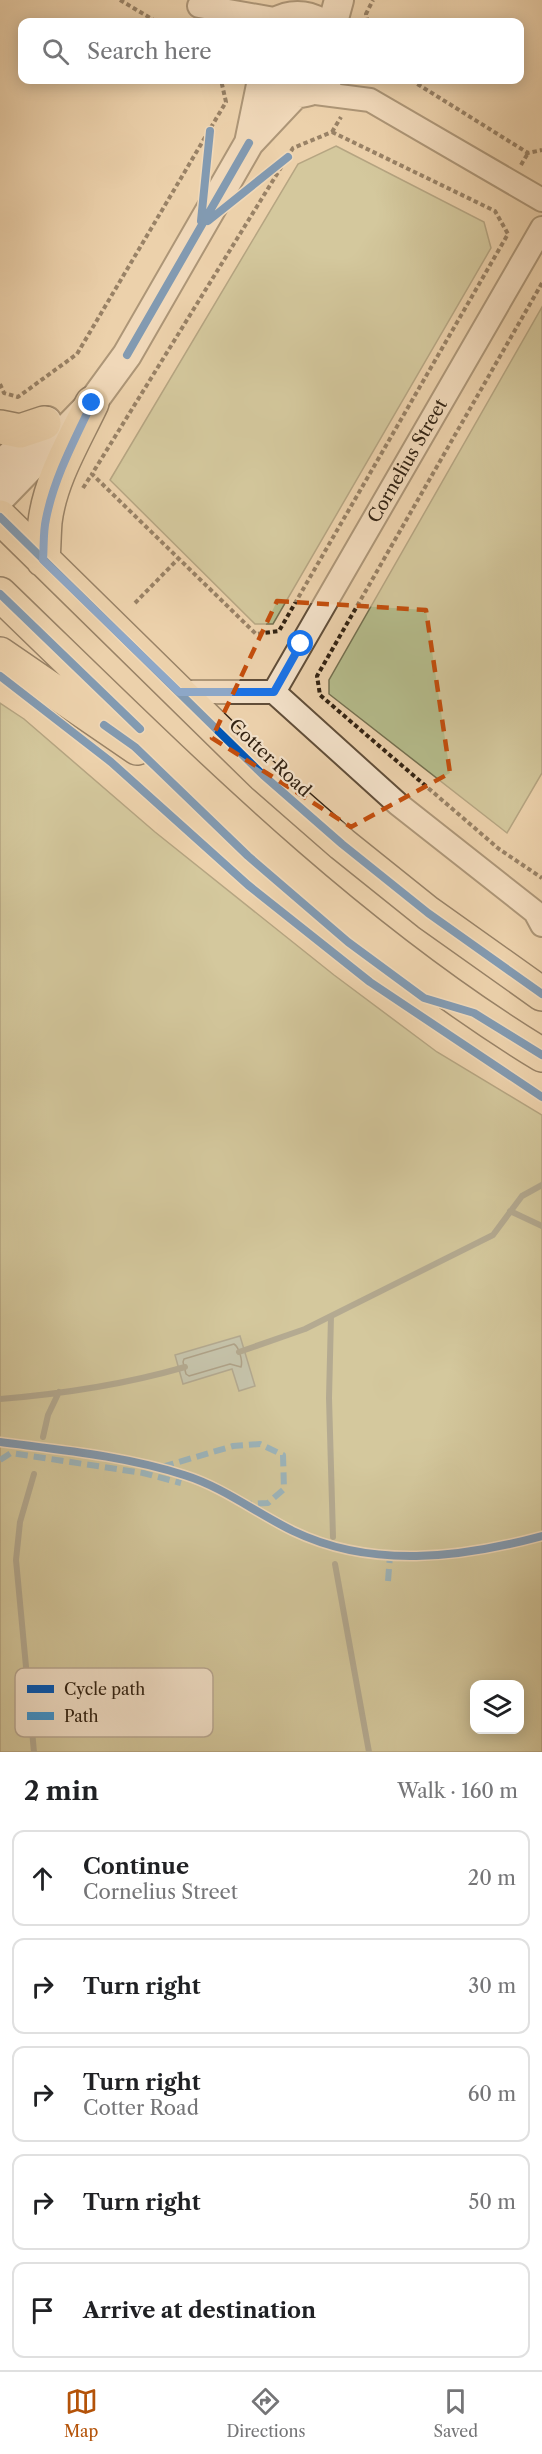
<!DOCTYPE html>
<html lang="en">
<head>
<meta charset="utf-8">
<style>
	body { margin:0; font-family:"Libre Caslon Text",serif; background:#f2f2f2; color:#202124 }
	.controls { position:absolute; right:18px; bottom:18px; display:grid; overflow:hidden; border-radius:12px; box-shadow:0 3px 15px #0003 }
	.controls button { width:54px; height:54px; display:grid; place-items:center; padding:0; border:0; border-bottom:2px solid #e0e0e0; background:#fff; color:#202124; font:30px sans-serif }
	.stop { position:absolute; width:18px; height:18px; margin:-14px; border:4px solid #1a73e8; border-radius:50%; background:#fff }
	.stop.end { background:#1a73e8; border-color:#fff; box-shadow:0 2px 6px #0008 }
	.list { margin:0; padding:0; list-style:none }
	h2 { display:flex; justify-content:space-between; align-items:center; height:78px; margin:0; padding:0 24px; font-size:26px }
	h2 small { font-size:20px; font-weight:400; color:#757577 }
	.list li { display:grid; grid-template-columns:39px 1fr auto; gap:18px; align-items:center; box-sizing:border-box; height:96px; margin:0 12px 12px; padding:0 12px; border:2px solid #e0e0e0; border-radius:12px }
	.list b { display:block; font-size:22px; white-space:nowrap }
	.list p { margin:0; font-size:20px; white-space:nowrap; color:#757577 }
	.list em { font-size:20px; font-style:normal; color:#757577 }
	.icon { flex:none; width:33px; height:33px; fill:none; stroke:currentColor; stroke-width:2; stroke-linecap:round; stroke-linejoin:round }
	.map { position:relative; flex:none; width:542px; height:1752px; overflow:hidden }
	.search { position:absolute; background:#fff; box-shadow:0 3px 15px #0003; left:18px; right:18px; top:18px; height:66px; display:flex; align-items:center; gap:15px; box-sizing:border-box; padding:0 21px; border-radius:12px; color:#757577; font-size:22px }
	.sheet { height:618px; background:#fff }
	nav { display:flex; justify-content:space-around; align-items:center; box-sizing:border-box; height:84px; border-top:2px solid #e0e0e0; background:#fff; font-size:16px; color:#757577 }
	nav a { display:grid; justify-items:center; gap:3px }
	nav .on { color:#b45309 }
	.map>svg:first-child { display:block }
</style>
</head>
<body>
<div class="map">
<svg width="542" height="1752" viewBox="0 0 542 1752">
	<rect width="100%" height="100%" fill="#ecd1ac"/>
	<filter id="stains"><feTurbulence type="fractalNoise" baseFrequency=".00333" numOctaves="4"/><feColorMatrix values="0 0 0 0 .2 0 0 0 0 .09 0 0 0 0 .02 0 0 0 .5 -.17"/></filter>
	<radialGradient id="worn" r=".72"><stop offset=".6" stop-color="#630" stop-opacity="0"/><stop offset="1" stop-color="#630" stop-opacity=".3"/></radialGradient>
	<path fill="#b5bc8c" stroke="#747050" stroke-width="1.5" fill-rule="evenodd" d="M 336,146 L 484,222 L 491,248 L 273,624 L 255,624 L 110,480 L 298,164 Z
		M 542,307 L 542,773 L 507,833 L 329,694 L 329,680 Z
		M 0,703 L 24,719 L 155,832 L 334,975 L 437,1052 L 542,1115 L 542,1752 L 0,1752 ZM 474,1684 L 520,1684 L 520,1730 L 474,1730 Z"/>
	<path fill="#99b6af" stroke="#707b71" stroke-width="1.5" d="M 240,1336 L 255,1386 L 239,1391 L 232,1369 L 183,1384 L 175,1355 Z"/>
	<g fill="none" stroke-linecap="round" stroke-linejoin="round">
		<path stroke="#666c61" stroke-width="1.5" d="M 234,1344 C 239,1347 243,1361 241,1367 L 230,1364 L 189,1376 L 186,1374 L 183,1362 L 184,1359 Z"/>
		<path stroke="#707b71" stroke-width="6" d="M 510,1211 L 542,1226
			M 331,1316 L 329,1398 L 333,1537
			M 239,1352 L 305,1329 L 493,1235 L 522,1196 L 542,1185
			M 0,1399 C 62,1394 126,1384 185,1367
			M 43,1437 L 48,1415 L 59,1392
			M 335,1564 L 369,1752
			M 34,1752 L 16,1560 L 20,1522 L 34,1474"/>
		<defs>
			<g id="minor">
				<path d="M 199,6 L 280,20"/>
				<path d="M 308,92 L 370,100 L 542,200"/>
				<path d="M 179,692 L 274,692 L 398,804 L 535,912 L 542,925"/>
				<path id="s1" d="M 274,692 L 542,228"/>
			</g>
			<path id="tertiary" d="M 276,22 C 289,14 306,14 319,22
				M 333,22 L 339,0
				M 268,80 C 284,99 310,96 327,80
				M 249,143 L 262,80
				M 0,466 L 47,421
				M 0,498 L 92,403 L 127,355 L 249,143 L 295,94"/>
			<path id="primary" d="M 0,427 L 20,431 L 44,423
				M 0,517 L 263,775 L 342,844 L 428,913 L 542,994
				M 43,560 C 44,548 44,535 45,522 C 50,480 74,441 92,403
				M 0,594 C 171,759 338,930 542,1055
				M 0,654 L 137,748"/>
		</defs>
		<use href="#minor" stroke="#614e39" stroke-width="26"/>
		<use href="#tertiary" stroke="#614e39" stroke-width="32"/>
		<use href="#primary" stroke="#332313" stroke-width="36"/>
		<path stroke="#332313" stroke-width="4" stroke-dasharray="4.5 3" stroke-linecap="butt" d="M 120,0 L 157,22
			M 368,22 L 366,14 L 373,0
			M 411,80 L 528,153 L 542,150
			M 332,132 L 495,211 L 508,234 L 279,631 L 256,634 L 92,474 L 293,148 Z
			M 332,132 L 341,117
			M 521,165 L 528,153
			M 542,283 L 317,676 L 320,695 L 499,849 L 542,878
			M 0,384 L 4,393 L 18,397 L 77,354 L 226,102 L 221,80
			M 83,488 L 92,474
			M 135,603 L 178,559"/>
		<use href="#minor" stroke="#f3e1c9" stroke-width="22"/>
		<use href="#tertiary" stroke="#f3e1c9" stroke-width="28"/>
		<use href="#primary" stroke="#ecd1ac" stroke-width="33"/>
		<path stroke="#3d95d3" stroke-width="6" stroke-dasharray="12 6" stroke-linecap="butt" d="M 0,1460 L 11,1453 L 143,1473 L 181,1483
			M 162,1467 L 233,1446 L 260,1444 L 283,1455 L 284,1489 L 268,1503 L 249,1504
			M 388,1581 L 390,1556"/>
		<defs>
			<path id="cycleway" d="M 201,221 L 210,131
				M 208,221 L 288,157
				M 127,355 L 249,143
				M 0,517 L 263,775 L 342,844 L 428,913 L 542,994
				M 0,594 L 140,729
				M 0,676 L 111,762 L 248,885 L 370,982 L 542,1097
				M 104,725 L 135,747 L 248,856 L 348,942 L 424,998 L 474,1013 L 542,1055
				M 0,1442 C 61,1450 125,1456 184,1475 C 223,1487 256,1513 293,1531 C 372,1569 460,1558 542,1536"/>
		</defs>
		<use href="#cycleway" stroke="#f3e1c9" stroke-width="11"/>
		<use href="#cycleway" stroke="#0057b8" stroke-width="8"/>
	</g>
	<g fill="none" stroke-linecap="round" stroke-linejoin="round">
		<path stroke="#1a73e8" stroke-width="8" d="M 92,403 C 74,441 54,478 46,519 C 43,532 44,547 43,560 L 179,692 L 274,692 L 301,644"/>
	</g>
	<path d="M0 0H542V1752H0ZM 277,601 L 426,610 L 450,773 L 351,827 L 212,738 Z" fill="#ecd1ac" fill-opacity=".55" fill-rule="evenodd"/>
	<path fill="none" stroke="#c44e0d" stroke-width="4.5" stroke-dasharray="12 8" stroke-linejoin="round" d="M 277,601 L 426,610 L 450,773 L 351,827 L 212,738 Z"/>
	<g text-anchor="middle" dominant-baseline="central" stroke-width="4.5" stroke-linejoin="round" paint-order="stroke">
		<g font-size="18" fill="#332313" stroke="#f3e1c9">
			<text stroke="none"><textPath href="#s1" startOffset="267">Cornelius Street</textPath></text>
			<text transform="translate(270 758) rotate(43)">Cotter Road</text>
		</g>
	</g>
	<rect x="15" y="1668" width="198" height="69" rx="9" fill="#f3e1c9" stroke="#b9a892" stroke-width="1.5"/>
	<rect x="27" y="1685" width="27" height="8" fill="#0057b8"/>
	<rect x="27" y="1712" width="27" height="8" fill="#3d95d3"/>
	<g font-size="16" fill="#332313">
		<text x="64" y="1695">Cycle path</text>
		<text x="64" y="1722">Path</text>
	</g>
	<rect width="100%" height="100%" filter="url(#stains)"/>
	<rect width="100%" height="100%" fill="url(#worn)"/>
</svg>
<div class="controls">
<button><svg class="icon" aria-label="layers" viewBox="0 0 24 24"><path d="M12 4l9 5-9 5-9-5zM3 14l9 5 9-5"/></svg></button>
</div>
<div class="stop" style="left:301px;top:644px"></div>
<div class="stop end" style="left:92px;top:403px"></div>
<div class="search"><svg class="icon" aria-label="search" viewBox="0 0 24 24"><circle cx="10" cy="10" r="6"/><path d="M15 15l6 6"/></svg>Search here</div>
</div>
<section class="sheet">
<h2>2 min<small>Walk · 160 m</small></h2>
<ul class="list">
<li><svg class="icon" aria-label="ahead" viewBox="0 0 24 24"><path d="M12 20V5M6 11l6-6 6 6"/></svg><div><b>Continue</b><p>Cornelius Street</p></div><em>20 m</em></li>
<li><svg class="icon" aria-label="right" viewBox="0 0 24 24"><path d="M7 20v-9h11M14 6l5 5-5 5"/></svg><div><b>Turn right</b></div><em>30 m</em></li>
<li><svg class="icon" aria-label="right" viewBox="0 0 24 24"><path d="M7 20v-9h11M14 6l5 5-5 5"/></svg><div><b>Turn right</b><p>Cotter Road</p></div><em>60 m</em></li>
<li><svg class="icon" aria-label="right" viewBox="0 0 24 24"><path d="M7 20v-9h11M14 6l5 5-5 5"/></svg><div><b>Turn right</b></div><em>50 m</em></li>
<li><svg class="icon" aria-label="arrive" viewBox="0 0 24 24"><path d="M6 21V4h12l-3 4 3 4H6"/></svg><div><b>Arrive at destination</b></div></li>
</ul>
</section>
<nav>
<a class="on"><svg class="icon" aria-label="map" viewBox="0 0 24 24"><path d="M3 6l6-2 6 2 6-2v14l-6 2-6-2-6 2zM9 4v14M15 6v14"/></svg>Map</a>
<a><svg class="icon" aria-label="directions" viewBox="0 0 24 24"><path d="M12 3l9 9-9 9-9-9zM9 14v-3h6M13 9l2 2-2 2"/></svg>Directions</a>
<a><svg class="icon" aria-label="saved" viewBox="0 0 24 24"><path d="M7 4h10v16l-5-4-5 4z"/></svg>Saved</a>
</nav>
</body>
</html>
